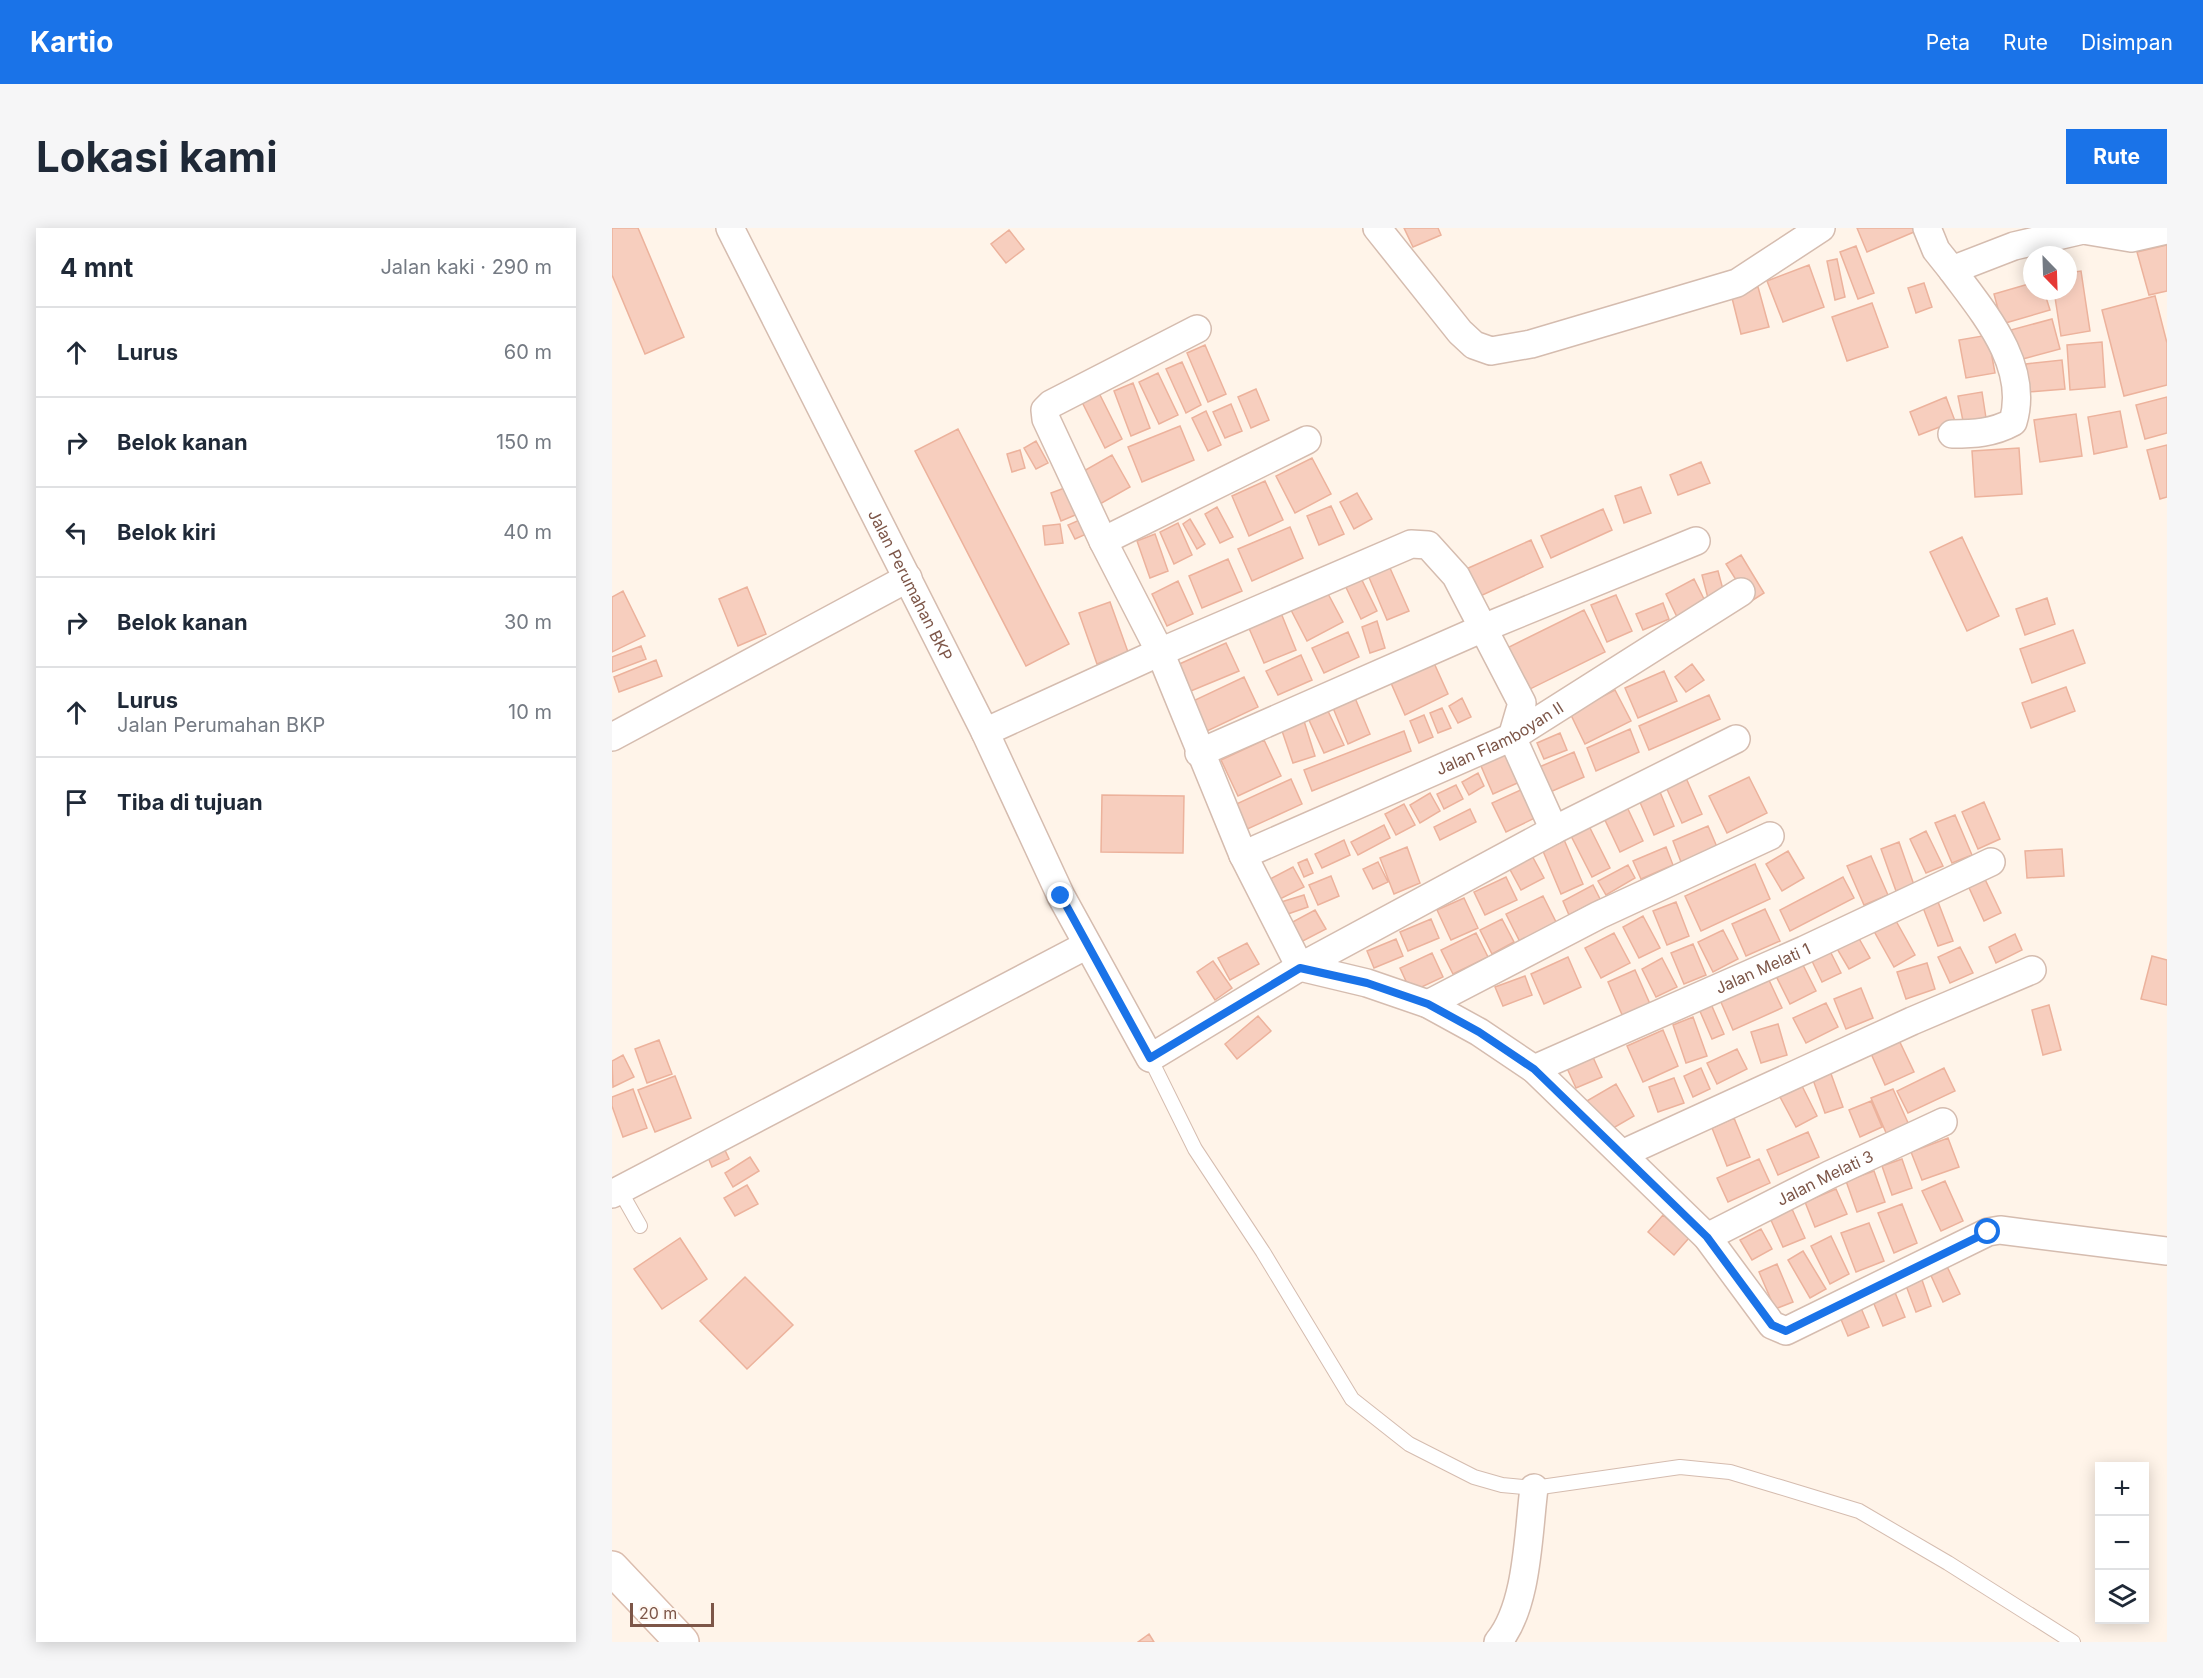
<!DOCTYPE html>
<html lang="id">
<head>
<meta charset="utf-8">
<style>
	body { margin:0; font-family:Inter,sans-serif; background:#f6f6f7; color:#1f2937 }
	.controls { position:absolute; right:18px; bottom:18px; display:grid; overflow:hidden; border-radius:0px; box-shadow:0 3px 15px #0003 }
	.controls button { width:54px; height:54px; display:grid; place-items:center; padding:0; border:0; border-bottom:2px solid #e0e1e3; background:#fff; color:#1f2937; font:30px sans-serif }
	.compass { position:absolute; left:1411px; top:18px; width:54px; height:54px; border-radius:50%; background:#fff; box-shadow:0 3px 15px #0003; rotate:157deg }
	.scale { position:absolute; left:18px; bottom:15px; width:84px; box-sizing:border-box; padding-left:6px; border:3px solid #7d5648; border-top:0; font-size:16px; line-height:21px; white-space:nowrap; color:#7d5648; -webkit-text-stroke:4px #fff8f2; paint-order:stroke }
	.stop { position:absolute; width:18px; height:18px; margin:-14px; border:4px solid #1a73e8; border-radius:50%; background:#fff }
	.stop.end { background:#1a73e8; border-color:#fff; box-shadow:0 2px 6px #0008 }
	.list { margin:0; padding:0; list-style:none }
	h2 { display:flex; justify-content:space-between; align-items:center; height:78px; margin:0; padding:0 24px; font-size:26px }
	h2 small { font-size:20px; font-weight:400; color:#747a83 }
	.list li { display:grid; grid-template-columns:39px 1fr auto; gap:18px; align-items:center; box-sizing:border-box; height:90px; padding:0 24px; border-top:2px solid #e0e1e3 }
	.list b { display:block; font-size:22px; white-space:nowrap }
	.list p { margin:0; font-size:20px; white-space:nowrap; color:#747a83 }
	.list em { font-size:20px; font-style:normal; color:#747a83 }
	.icon { flex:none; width:33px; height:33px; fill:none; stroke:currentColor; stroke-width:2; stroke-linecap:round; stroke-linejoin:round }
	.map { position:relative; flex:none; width:1555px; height:1414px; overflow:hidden; border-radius:0px }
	header { display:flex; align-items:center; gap:36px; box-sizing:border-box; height:84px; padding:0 30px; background:#1a73e8; color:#fff }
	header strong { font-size:28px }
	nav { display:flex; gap:33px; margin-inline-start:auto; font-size:21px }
	.intro { display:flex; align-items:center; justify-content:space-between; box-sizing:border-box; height:144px; padding:0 36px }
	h1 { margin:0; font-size:42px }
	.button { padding:15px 27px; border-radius:0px; background:#1a73e8; color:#fff; font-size:21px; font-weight:700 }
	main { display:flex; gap:36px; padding:0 36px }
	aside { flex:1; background:#fff; border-radius:0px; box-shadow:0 3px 15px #0003 }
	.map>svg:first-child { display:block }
</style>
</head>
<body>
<header>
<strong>Kartio</strong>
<nav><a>Peta</a><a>Rute</a><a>Disimpan</a></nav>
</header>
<div class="intro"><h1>Lokasi kami</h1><a class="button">Rute</a></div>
<main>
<aside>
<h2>4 mnt<small>Jalan kaki · 290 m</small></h2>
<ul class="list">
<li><svg class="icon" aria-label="ahead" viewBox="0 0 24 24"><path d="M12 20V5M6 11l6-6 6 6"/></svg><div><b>Lurus</b></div><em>60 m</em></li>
<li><svg class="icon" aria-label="right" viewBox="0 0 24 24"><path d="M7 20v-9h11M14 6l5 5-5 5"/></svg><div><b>Belok kanan</b></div><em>150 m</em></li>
<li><svg class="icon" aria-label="left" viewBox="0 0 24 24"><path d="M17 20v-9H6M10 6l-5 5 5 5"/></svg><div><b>Belok kiri</b></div><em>40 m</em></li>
<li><svg class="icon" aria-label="right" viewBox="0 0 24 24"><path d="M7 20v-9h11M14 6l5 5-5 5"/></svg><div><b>Belok kanan</b></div><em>30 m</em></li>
<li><svg class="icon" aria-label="ahead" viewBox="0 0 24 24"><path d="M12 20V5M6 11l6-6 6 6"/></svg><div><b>Lurus</b><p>Jalan Perumahan BKP</p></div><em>10 m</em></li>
<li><svg class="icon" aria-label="arrive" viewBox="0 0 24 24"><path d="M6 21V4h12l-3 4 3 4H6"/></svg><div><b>Tiba di tujuan</b></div></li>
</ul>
</aside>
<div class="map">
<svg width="1555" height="1414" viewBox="0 0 1555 1414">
	<rect width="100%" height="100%" fill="#fff4e9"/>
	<path fill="#f7cebe" stroke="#ecb29c" stroke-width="1.5" d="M 0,0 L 26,0 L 72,109 L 33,126 L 0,47 Z
		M 792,0 L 826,0 L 829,7 L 801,19 Z
		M 1245,0 L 1301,0 L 1302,4 L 1255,24 Z
		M 397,2 L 412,21 L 394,35 L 379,16 Z
		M 1555,17 L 1555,63 L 1537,67 L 1525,24 Z
		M 1244,18 L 1262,65 L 1246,71 L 1228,24 Z
		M 1225,31 L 1233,69 L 1223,72 L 1215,33 Z
		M 1197,37 L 1212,79 L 1171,94 L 1155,53 Z
		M 1469,43 L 1478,103 L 1449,108 L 1442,63 L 1456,63 L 1456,45 Z
		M 1312,55 L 1320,79 L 1304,85 L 1296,60 Z
		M 1420,55 L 1420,63 L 1432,63 L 1438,82 L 1390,96 L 1382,66 Z
		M 1146,59 L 1157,99 L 1129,106 L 1119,66 Z
		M 1543,68 L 1555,115 L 1555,157 L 1512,168 L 1490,82 Z
		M 1260,75 L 1276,119 L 1235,133 L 1220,89 Z
		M 1440,91 L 1448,121 L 1407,132 L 1399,102 Z
		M 1376,107 L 1383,145 L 1354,150 L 1347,112 Z
		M 1490,114 L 1493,159 L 1458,162 L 1455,117 Z
		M 593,117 L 614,166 L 596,174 L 575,125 Z
		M 1450,132 L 1453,161 L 1417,164 L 1414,136 Z
		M 570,134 L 589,177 L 574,185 L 554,141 Z
		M 546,145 L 566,187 L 547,196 L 527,154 Z
		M 521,155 L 538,200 L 519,208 L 502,163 Z
		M 485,161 L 510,211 L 493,220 L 468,170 Z
		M 644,161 L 657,192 L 639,200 L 626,169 Z
		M 1370,164 L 1374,190 L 1351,193 L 1346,168 Z
		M 1334,169 L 1343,193 L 1307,207 L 1298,184 Z
		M 1555,169 L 1555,205 L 1533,211 L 1524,177 Z
		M 619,176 L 630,203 L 613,210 L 601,184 Z
		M 594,183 L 609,217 L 596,223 L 580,190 Z
		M 1508,183 L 1515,219 L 1482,226 L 1476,189 Z
		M 1464,186 L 1470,228 L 1428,234 L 1422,192 Z
		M 568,198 L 582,232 L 530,254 L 516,219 Z
		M 346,201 L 457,416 L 414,438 L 303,223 Z
		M 424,213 L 436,235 L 424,241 L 412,220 Z
		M 1555,217 L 1555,269 L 1548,271 L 1535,222 Z
		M 1407,220 L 1410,266 L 1363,269 L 1360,223 Z
		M 408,222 L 413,240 L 400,244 L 395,226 Z
		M 500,227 L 518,259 L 488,276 L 470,244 Z
		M 700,230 L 719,266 L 683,285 L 664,248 Z
		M 1089,234 L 1098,255 L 1066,267 L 1058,247 Z
		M 653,253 L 671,292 L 637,308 L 620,268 Z
		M 458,258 L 468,285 L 449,293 L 439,265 Z
		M 1029,259 L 1039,285 L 1012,295 L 1003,268 Z
		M 745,265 L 760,291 L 742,301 L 728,274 Z
		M 719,278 L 732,306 L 707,317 L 695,288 Z
		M 605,279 L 621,309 L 608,315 L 593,286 Z
		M 991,281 L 1000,302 L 939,330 L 929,308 Z
		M 472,290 L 479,304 L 463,311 L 456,297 Z
		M 578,291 L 593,316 L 585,321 L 571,296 Z
		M 566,295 L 580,327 L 562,336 L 548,304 Z
		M 448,296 L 451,315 L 433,317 L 431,298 Z
		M 678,299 L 691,330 L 640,353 L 626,321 Z
		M 543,306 L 556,343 L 538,350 L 525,313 Z
		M 1350,309 L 1387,388 L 1355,403 L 1318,324 Z
		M 919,312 L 931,339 L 864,370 L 852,342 Z
		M 1129,327 L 1152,365 L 1138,374 L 1114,336 Z
		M 616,331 L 630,363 L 590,380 L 577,348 Z
		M 774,331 L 797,383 L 775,392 L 753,340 Z
		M 1106,343 L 1113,369 L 1097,374 L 1090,347 Z
		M 746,344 L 765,383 L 749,391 L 730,351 Z
		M 1082,351 L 1095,377 L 1066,391 L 1054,366 Z
		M 566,353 L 581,386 L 555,398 L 540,366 Z
		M 135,359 L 154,406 L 126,418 L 107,371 Z
		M 714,362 L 731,394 L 695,413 L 678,380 Z
		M 11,363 L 33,408 L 0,424 L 0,369 Z
		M 1004,367 L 1020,403 L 995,414 L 979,377 Z
		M 1435,370 L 1443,396 L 1413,407 L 1404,381 Z
		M 498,374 L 516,424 L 485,436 L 467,385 Z
		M 1051,375 L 1057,391 L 1031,402 L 1024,386 Z
		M 972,382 L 993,424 L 908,466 L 887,424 Z
		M 669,385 L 684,422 L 652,435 L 636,398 Z
		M 765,393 L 773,420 L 758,425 L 750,399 Z
		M 1461,402 L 1473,435 L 1420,455 L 1408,421 Z
		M 736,404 L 747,429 L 712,445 L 700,420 Z
		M 614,415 L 627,443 L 574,465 L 563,438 Z
		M 29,418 L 34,431 L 0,444 L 0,429 Z
		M 689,427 L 700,452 L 666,467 L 654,443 Z
		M 44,432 L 50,448 L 7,464 L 2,449 Z
		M 822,435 L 836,466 L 793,487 L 779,455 Z
		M 1080,436 L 1092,452 L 1074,464 L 1063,449 Z
		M 1052,443 L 1065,473 L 1026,490 L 1013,460 Z
		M 632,449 L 646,479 L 595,503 L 581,473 Z
		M 1454,459 L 1463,483 L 1419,500 L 1410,475 Z
		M 1003,462 L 1019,493 L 973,516 L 958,485 Z
		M 1097,467 L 1108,491 L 1037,522 L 1027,498 Z
		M 743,470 L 758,506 L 736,516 L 721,480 Z
		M 850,470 L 859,489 L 846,495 L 837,478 Z
		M 830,480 L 839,500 L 826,505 L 818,485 Z
		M 716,483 L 732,517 L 712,525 L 697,492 Z
		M 812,487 L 821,509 L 807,515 L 798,493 Z
		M 692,493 L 703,528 L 681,535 L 669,500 Z
		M 1018,501 L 1027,524 L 984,543 L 975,520 Z
		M 792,503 L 799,523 L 700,563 L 692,542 Z
		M 948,505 L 955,522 L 932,531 L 925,515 Z
		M 652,512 L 669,548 L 626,568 L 609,532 Z
		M 897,518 L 912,552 L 881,566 L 866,531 Z
		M 962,524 L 972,549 L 936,565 L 925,540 Z
		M 866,545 L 872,558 L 857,567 L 850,554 Z
		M 1137,549 L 1155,585 L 1115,605 L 1097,568 Z
		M 1074,550 L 1090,586 L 1070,595 L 1054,559 Z
		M 679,551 L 690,576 L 631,603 L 620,578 Z
		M 844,557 L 851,571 L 832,581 L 825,566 Z
		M 913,560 L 927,588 L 894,604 L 880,575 Z
		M 1048,564 L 1062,598 L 1042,607 L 1027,572 Z
		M 818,565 L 828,583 L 808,595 L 798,577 Z
		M 490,567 L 572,568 L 571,625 L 489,624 Z
		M 1372,574 L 1388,611 L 1366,621 L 1350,584 Z
		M 792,576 L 803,597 L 784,607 L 773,586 Z
		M 1015,579 L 1031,613 L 1008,624 L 992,590 Z
		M 858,581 L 864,594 L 828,612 L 822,599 Z
		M 1343,587 L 1360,627 L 1340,635 L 1323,595 Z
		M 975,594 L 998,640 L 980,649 L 957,604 Z
		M 772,597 L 778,610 L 746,627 L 739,614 Z
		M 1096,598 L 1105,619 L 1069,634 L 1061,613 Z
		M 1314,603 L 1331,638 L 1314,645 L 1298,611 Z
		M 950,607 L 971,656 L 949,666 L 928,616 Z
		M 732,612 L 738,627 L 710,640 L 703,626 Z
		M 1287,614 L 1302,657 L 1284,663 L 1269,621 Z
		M 795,619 L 808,655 L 782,666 L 768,630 Z
		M 1054,619 L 1061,637 L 1029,651 L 1021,633 Z
		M 1450,621 L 1452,648 L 1415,650 L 1413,623 Z
		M 1176,623 L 1192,650 L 1170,663 L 1154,636 Z
		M 918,624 L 932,650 L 909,662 L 895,636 Z
		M 1259,628 L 1276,667 L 1252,677 L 1235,638 Z
		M 695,631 L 701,645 L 692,649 L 686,635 Z
		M 766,634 L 776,654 L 761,661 L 751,641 Z
		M 1143,636 L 1158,671 L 1089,703 L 1073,668 Z
		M 1016,637 L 1023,650 L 994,667 L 986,653 Z
		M 681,639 L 692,659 L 668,671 L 658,651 Z
		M 1370,645 L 1389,685 L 1372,693 L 1354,653 Z
		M 719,648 L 727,668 L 706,677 L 697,657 Z
		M 894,649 L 905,672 L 873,687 L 862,664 Z
		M 1231,649 L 1242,670 L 1178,703 L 1168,682 Z
		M 981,657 L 988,671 L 957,687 L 951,673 Z
		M 1323,666 L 1341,713 L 1326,718 L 1308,672 Z
		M 692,667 L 696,679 L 673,687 L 669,674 Z
		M 931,668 L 945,696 L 908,714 L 894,686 Z
		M 852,670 L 866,700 L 839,712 L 825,682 Z
		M 1064,674 L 1077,708 L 1055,717 L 1041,683 Z
		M 1153,681 L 1168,713 L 1134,728 L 1120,696 Z
		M 703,682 L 714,701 L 685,716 L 675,697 Z
		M 1279,684 L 1303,727 L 1282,739 L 1258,696 Z
		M 1031,688 L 1048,720 L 1027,730 L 1011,699 Z
		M 819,691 L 827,710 L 796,723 L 788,704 Z
		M 890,691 L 902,714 L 880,726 L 868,702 Z
		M 1111,702 L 1126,731 L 1101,744 L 1086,714 Z
		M 864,705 L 876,729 L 841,746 L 829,722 Z
		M 1002,705 L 1018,735 L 989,750 L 973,720 Z
		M 1403,706 L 1410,722 L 1384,735 L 1377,719 Z
		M 1245,707 L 1258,730 L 1237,741 L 1224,719 Z
		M 784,711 L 791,728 L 762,740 L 755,723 Z
		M 635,715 L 647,736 L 618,752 L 606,730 Z
		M 1081,716 L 1094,747 L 1072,756 L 1059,725 Z
		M 1348,719 L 1361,745 L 1338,755 L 1326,729 Z
		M 1218,723 L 1229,745 L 1210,754 L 1199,731 Z
		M 820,725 L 831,749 L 799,764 L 788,740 Z
		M 1540,728 L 1555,732 L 1555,777 L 1529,771 Z
		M 956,729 L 969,759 L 932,776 L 919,746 Z
		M 1050,730 L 1065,759 L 1044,769 L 1030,741 Z
		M 601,733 L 620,760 L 603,772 L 585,744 Z
		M 1189,733 L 1204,763 L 1178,776 L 1163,746 Z
		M 1315,735 L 1323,761 L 1294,771 L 1285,744 Z
		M 1023,742 L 1038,776 L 1011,789 L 996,754 Z
		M 913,748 L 920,767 L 891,778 L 883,759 Z
		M 1156,750 L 1170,780 L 1121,802 L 1108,772 Z
		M 1249,760 L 1261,790 L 1234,801 L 1222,771 Z
		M 1214,775 L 1226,799 L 1194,815 L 1181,790 Z
		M 1099,776 L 1112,806 L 1100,811 L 1087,781 Z
		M 1437,777 L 1449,822 L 1431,827 L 1420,782 Z
		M 646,788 L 659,803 L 625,831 L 613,816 Z
		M 1081,789 L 1095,828 L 1074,835 L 1061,797 Z
		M 1166,796 L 1175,827 L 1149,835 L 1139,804 Z
		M 1051,802 L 1066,838 L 1031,854 L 1015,818 Z
		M 1285,808 L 1302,844 L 1273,857 L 1257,821 Z
		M 47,812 L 60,846 L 35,855 L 23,821 Z
		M 1125,821 L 1135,841 L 1105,856 L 1095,835 Z
		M 11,827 L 22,849 L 1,859 L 0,833 Z
		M 980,827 L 990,849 L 964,860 L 954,838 Z
		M 1089,840 L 1098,861 L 1081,869 L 1072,848 Z
		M 1332,840 L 1343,863 L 1296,885 L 1285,863 Z
		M 1218,843 L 1231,879 L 1213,885 L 1200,849 Z
		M 63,848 L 79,890 L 43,904 L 26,862 Z
		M 1062,850 L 1072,875 L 1046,884 L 1037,859 Z
		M 1004,856 L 1022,888 L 991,906 L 973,874 Z
		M 1189,856 L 1205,888 L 1184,899 L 1167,867 Z
		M 21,861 L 35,900 L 11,909 L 0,878 L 0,869 Z
		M 1281,861 L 1297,897 L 1275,907 L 1259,870 Z
		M 1259,873 L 1270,899 L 1248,909 L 1237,882 Z
		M 1122,890 L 1138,929 L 1115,938 L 1100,900 Z
		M 1196,904 L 1207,929 L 1166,947 L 1155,922 Z
		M 1336,910 L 1347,939 L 1310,952 L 1299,924 Z
		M 112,920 L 117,931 L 100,939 L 95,927 Z
		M 138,929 L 147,943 L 121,959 L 113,945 Z
		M 1147,931 L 1158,955 L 1116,974 L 1105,950 Z
		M 1290,931 L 1300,960 L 1280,967 L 1270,938 Z
		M 1262,943 L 1273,974 L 1245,984 L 1234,953 Z
		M 1333,953 L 1351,993 L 1329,1003 L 1310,963 Z
		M 135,957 L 146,976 L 123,988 L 112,970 Z
		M 1224,961 L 1235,986 L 1203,999 L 1193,974 Z
		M 1290,976 L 1305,1015 L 1282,1025 L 1266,985 Z
		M 1180,981 L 1193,1010 L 1171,1019 L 1158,990 Z
		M 1051,987 L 1077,1010 L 1062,1027 L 1036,1004 Z
		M 1257,995 L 1272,1033 L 1244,1044 L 1229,1005 Z
		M 1149,1001 L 1160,1021 L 1140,1032 L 1128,1012 Z
		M 1219,1008 L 1237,1046 L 1218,1056 L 1199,1018 Z
		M 68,1010 L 95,1051 L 50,1081 L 22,1041 Z
		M 1191,1023 L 1214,1061 L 1198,1070 L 1176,1032 Z
		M 1332,1032 L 1348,1066 L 1331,1074 L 1316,1041 Z
		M 1165,1036 L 1181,1074 L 1163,1081 L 1147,1044 Z
		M 133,1049 L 181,1097 L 135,1141 L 88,1093 Z
		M 1309,1049 L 1319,1078 L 1304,1084 L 1293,1055 Z
		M 1282,1062 L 1293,1089 L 1271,1098 L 1260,1071 Z
		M 1249,1080 L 1257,1099 L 1236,1108 L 1228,1089 Z
		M 537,1406 L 542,1414 L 526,1414 Z"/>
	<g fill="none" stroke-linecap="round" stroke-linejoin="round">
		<defs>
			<path id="lane" d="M 538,830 L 583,921 L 651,1024 L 740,1171 L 797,1216 L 862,1249 L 890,1257 L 922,1260 L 1068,1239 L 1118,1244 L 1168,1259 L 1247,1283 L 1336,1335 L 1461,1414
				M 7,961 L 28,998"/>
			<g id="street">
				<path id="s1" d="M 118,0 L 373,504 L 449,668 L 538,830 L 688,739 L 942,602 L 1124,511"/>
				<path d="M 765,0 L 848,104 L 862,117 L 879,123 L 919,116 L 1125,55 L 1209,0"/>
				<path d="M 1315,0 L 1324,22 L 1340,42 L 1402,18 L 1471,2 L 1519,10 L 1555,2"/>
				<path d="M 1340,42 C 1371,84 1418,137 1401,194 C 1381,205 1362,206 1340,206"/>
				<path d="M 585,101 L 439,176 L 433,182 L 434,191 L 491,313 L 548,424 L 631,627 L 688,739"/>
				<path d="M 491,313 L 695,212"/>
				<path d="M 373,504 L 548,424 L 799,316 L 816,317 L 844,348 L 910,475 L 900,509 L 942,602"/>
				<path d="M 0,509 L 296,350"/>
				<path d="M 587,525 L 869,401 L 1084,313"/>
				<path id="s2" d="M 631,627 L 900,509 L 1129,364"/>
				<path d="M 688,739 L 755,755 L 816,776 L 867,804 L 922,841 L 1095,1009 L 1160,1097 L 1174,1103 L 1376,1004 L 1388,1002 L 1555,1023"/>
				<path d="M 816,776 L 987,687 L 1158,608"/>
				<path id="s3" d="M 922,841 L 1192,722 L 1379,634"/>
				<path d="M 1010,926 L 1300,793 L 1420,742"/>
				<path d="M 0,966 L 475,717"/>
				<path id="s4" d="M 1095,1009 L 1217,947 L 1331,894"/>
				<path d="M 886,1414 C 916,1378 916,1306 922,1260"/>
			</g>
			<path id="secondary" d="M 0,1340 L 70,1414"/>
		</defs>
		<use href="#lane" stroke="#d5bcaf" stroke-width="16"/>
		<use href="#street" stroke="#d5bcaf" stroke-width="30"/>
		<use href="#secondary" stroke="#dbbdae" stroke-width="36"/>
		<use href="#lane" stroke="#fff" stroke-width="14"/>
		<use href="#street" stroke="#fff" stroke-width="27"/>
		<use href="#secondary" stroke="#fff" stroke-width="33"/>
	</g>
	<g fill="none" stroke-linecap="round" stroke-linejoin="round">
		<path stroke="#1a73e8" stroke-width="8" d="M 449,668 L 538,830 L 688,740 L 755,755 L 816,776 L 867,804 L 922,841 L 1095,1009 L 1160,1097 L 1174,1103 L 1376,1004"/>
	</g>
	<g text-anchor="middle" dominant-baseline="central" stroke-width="5" stroke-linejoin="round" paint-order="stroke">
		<g font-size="16" fill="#7d5648" stroke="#fff8f2">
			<text stroke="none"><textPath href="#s1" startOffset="400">Jalan Perumahan BKP</textPath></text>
			<text stroke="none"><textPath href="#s2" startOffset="282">Jalan Flamboyan II</textPath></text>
			<text stroke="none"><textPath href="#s3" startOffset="250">Jalan Melati 1</textPath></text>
			<text stroke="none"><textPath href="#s4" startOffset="132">Jalan Melati 3</textPath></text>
		</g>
	</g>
</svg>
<div class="controls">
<button>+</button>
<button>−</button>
<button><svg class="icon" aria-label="layers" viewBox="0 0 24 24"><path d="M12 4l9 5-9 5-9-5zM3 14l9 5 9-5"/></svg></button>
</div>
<svg class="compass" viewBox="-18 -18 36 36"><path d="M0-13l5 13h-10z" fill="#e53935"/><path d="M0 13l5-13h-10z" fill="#747a83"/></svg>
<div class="scale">20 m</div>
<div class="stop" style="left:1376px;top:1004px"></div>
<div class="stop end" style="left:449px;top:668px"></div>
</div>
</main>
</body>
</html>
